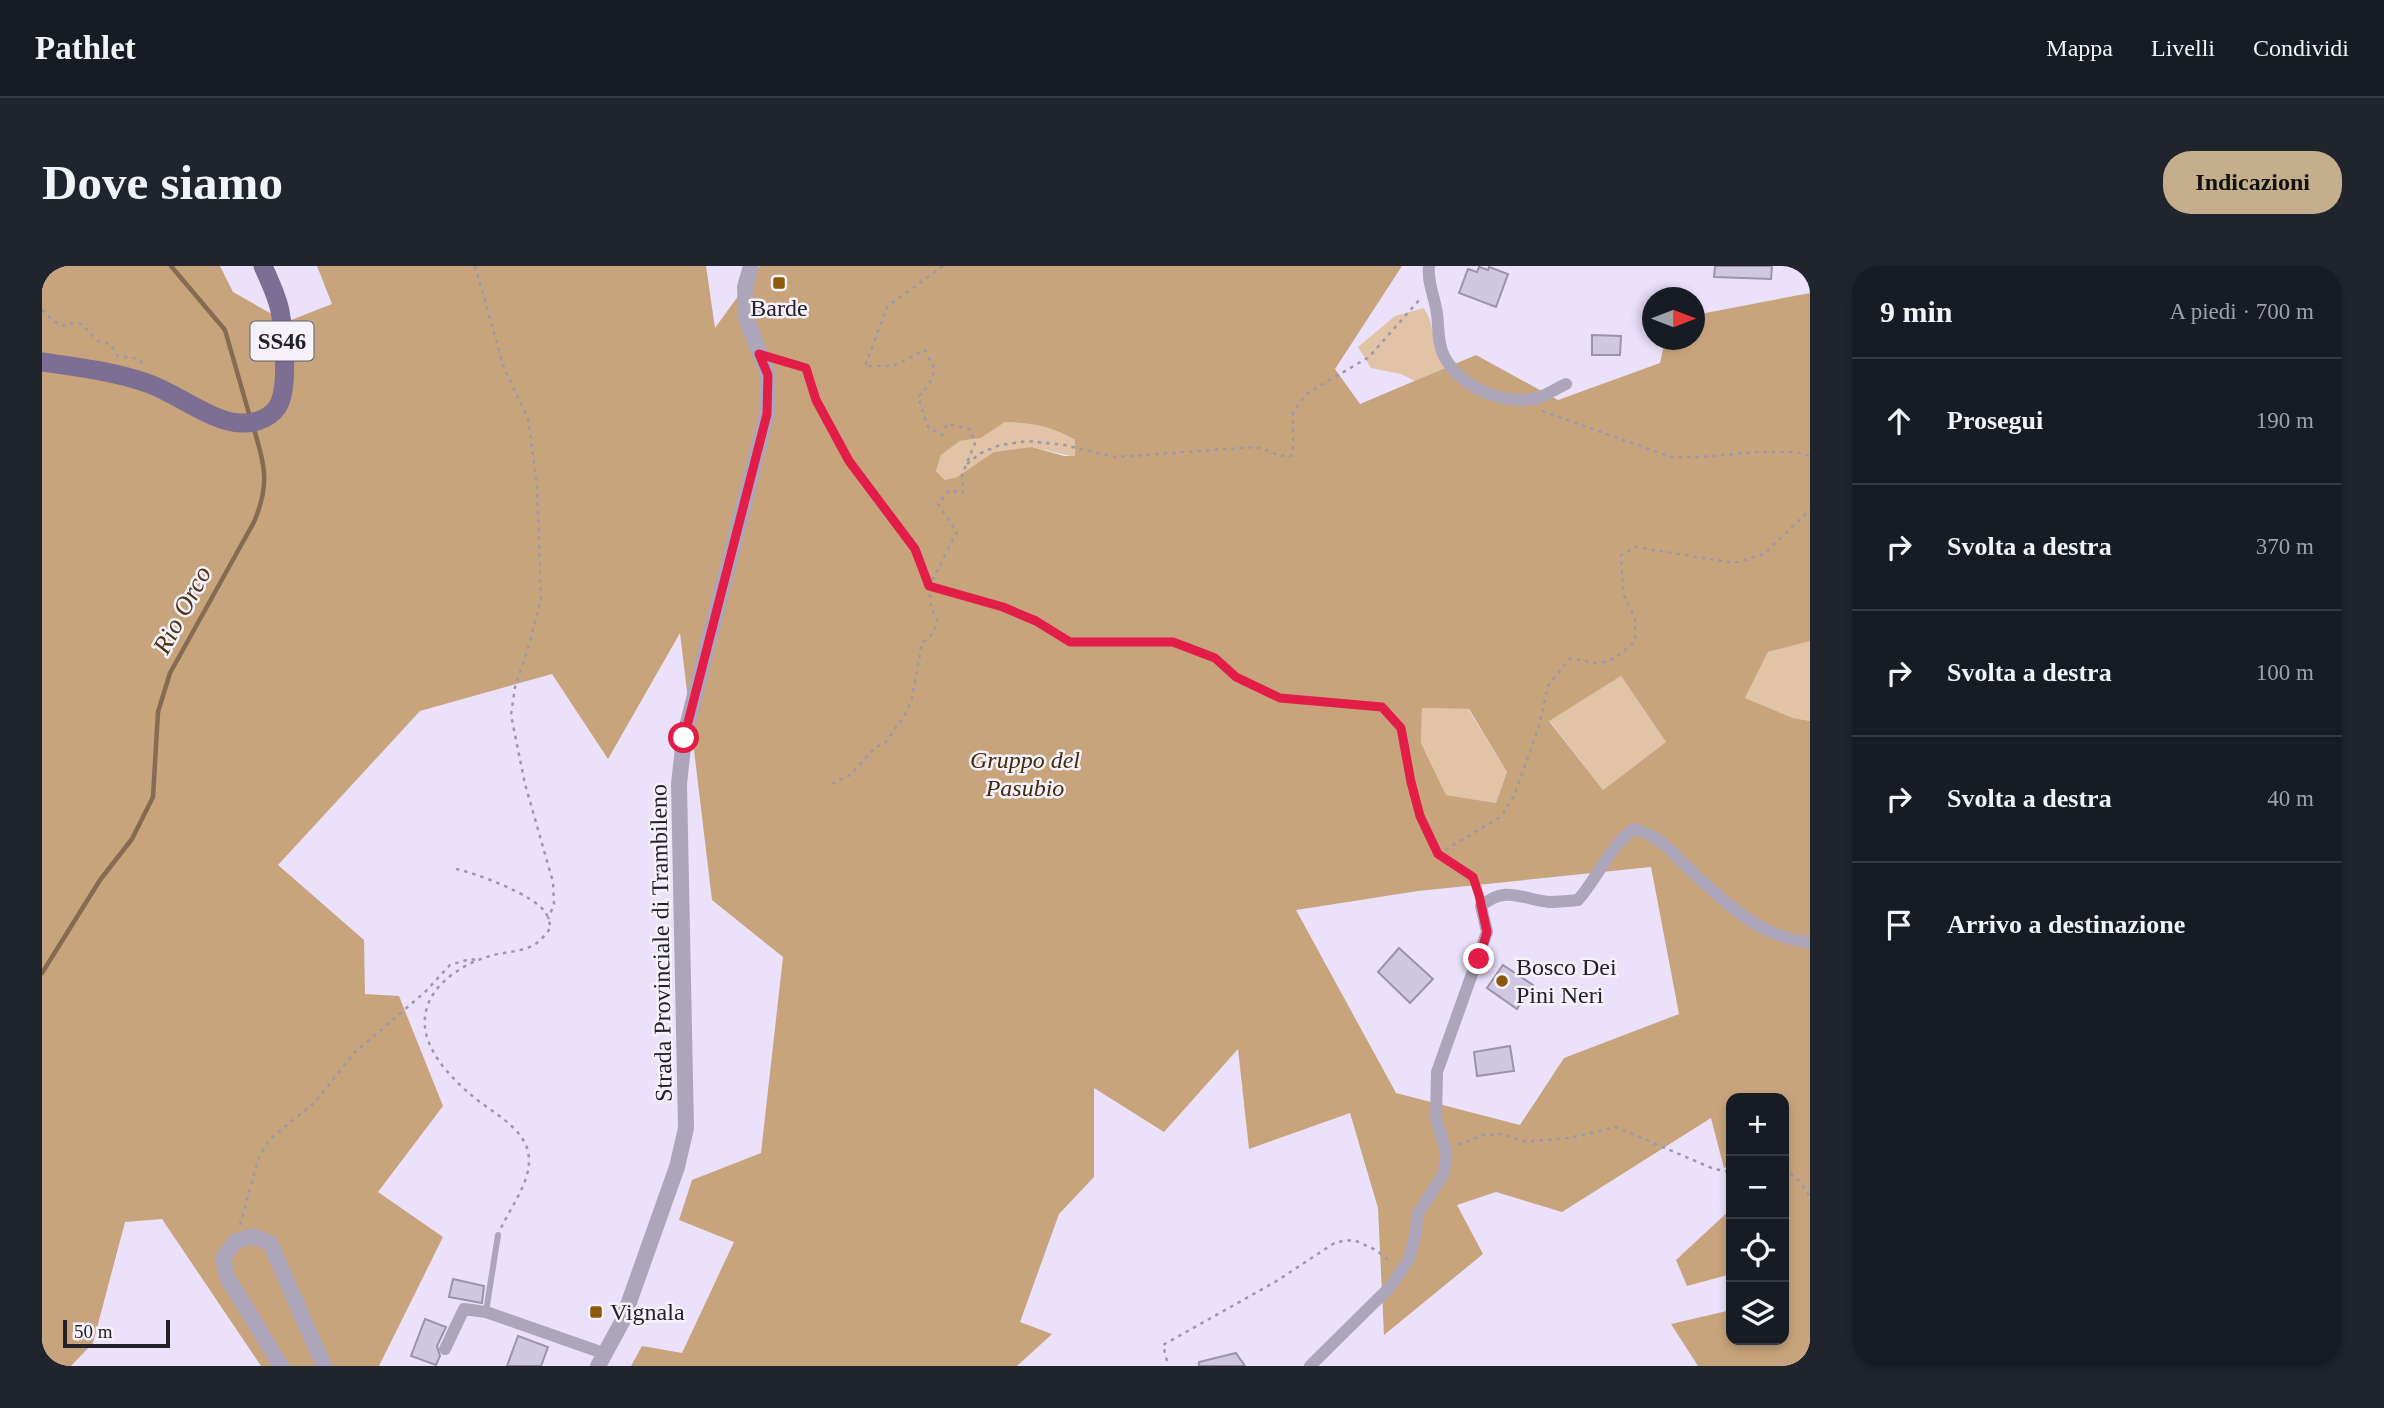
<!DOCTYPE html>
<html lang="it">
<head>
<meta charset="utf-8">
<style>
	body { margin:0; font-family:"Times New Roman",serif; background:#20242c; color:#f1f3f6 }
	.controls { position:absolute; right:21px; bottom:21px; display:grid; overflow:hidden; border-radius:14px; box-shadow:0 4px 10px #0003 }
	.controls button { width:63px; height:63px; display:grid; place-items:center; padding:0; border:0; border-bottom:2px solid #363941; background:#171b24; color:#f1f3f6; font:35px sans-serif }
	.compass { position:absolute; left:1600px; top:21px; width:63px; height:63px; border-radius:50%; background:#171b24; box-shadow:0 4px 10px #0003; rotate:90deg }
	.scale { position:absolute; left:21px; bottom:18px; width:107px; box-sizing:border-box; padding-left:7px; border:4px solid #232029; border-top:0; font-size:19px; line-height:24px; white-space:nowrap; color:#232029; -webkit-text-stroke:5px #f5f2fc; paint-order:stroke }
	.stop { position:absolute; width:21px; height:21px; margin:-16px; border:5px solid #e11d48; border-radius:50%; background:#fff }
	.stop.end { background:#e11d48; border-color:#fff; box-shadow:0 2px 7px #0008 }
	.list { margin:0; padding:0; list-style:none }
	h2 { display:flex; justify-content:space-between; align-items:center; height:91px; margin:0; padding:0 28px; font-size:30px }
	h2 small { font-size:23px; font-weight:400; color:#9ea1a6 }
	.list li { display:grid; grid-template-columns:46px 1fr auto; gap:21px; align-items:center; box-sizing:border-box; height:126px; padding:0 28px; border-top:2px solid #363941 }
	.list b { display:block; font-size:26px; white-space:nowrap }
	.list em { font-size:23px; font-style:normal; color:#9ea1a6 }
	.icon { flex:none; width:38px; height:38px; fill:none; stroke:currentColor; stroke-width:2; stroke-linecap:round; stroke-linejoin:round }
	.map { position:relative; flex:none; width:1768px; height:1100px; overflow:hidden; border-radius:28px }
	header { display:flex; align-items:center; gap:42px; box-sizing:border-box; height:98px; padding:0 35px; background:#171b24; border-bottom:2px solid #363941 }
	header strong { font-size:33px }
	nav { display:flex; gap:38px; margin-inline-start:auto; font-size:24px }
	.intro { display:flex; align-items:center; justify-content:space-between; box-sizing:border-box; height:168px; padding:0 42px }
	h1 { margin:0; font-size:49px }
	.button { padding:18px 32px; border-radius:28px; background:#c4ae8b; color:#111; font-size:24px; font-weight:700 }
	main { display:flex; gap:42px; padding:0 42px }
	aside { flex:1; background:#171b24; border-radius:28px; box-shadow:0 4px 10px #0003 }
	.map>svg:first-child { display:block }
</style>
</head>
<body>
<header>
<strong>Pathlet</strong>
<nav><a>Mappa</a><a>Livelli</a><a>Condividi</a></nav>
</header>
<div class="intro"><h1>Dove siamo</h1><a class="button">Indicazioni</a></div>
<main>
<div class="map">
<svg width="1768" height="1100" viewBox="0 0 1768 1100">
	<rect width="100%" height="100%" fill="#ebe1fb"/>
	<path fill="#e0c4a5" d="M 1382,42 C 1395,63 1388,80 1403,102 L 1373,115 L 1359,108 L 1329,102 L 1316,81 L 1353,50 Z
		M 963,156 C 993,157 1008,160 1033,174 L 1033,191 L 990,181 L 953,186 L 915,211 L 903,214 L 894,205 L 899,189 L 918,175 L 939,172 Z
		M 1768,375 L 1768,455 L 1751,452 L 1703,432 L 1726,386 Z
		M 1579,410 L 1624,476 L 1561,524 L 1507,454 Z
		M 1380,442 L 1426,443 L 1465,506 L 1454,537 L 1404,529 L 1379,477 Z"/>
	<path fill="#c7a47c" fill-rule="evenodd" d="M 0,0 L 178,0 L 191,26 L 244,56 L 290,38 L 275,0 L 664,0 L 673,62 L 718,0 L 1360,0 L 1293,103 L 1318,138 L 1434,89 L 1516,134 L 1618,97 L 1623,74 L 1652,74 L 1653,49 L 1768,27 L 1768,375 L 1726,386 L 1703,432 L 1751,452 L 1768,455 L 1768,1100 L 1656,1100 L 1629,1058 L 1689,1044 L 1689,1074 L 1742,1074 L 1742,933 L 1745,932 L 1742,914 L 1742,832 L 1689,832 L 1689,899 L 1682,902 L 1669,852 L 1520,946 L 1454,926 L 1415,939 L 1441,988 L 1342,1069 L 1336,942 L 1308,847 L 1207,883 L 1196,783 L 1122,866 L 1052,822 L 1052,911 L 1017,948 L 978,1056 L 1010,1068 L 975,1100 L 589,1100 L 600,1080 L 640,1087 L 692,976 L 637,954 L 650,914 L 719,887 L 741,691 L 670,634 L 638,367 L 566,493 L 510,408 L 378,445 L 236,599 L 322,674 L 323,728 L 357,730 L 401,840 L 336,926 L 401,971 L 337,1100 L 219,1100 L 120,953 L 83,956 L 51,1077 L 29,1100 L 0,1100 ZM 963,156 C 992,157 1008,160 1033,174 L 1033,190 L 1022,190 L 990,181 L 952,186 L 915,211 L 903,214 L 894,205 L 899,189 L 918,175 L 939,172 ZM 1579,410 L 1624,476 L 1561,524 L 1507,455 ZM 1380,442 L 1427,443 L 1465,506 L 1454,537 L 1404,529 L 1379,477 ZM 1609,601 L 1637,748 L 1522,792 L 1478,859 L 1354,827 L 1254,644 L 1376,625 Z
		M 1689,943 L 1689,1008 L 1645,1020 L 1634,994 Z"/>
	<g fill="none" stroke-linecap="round" stroke-linejoin="round">
		<path stroke="#846b52" stroke-width="4.5" d="M 129,0 L 183,64 L 208,151
			M 0,707 L 58,614 L 90,573 L 111,531 L 116,446 L 128,407 L 212,256 C 228,218 223,201 212,163"/>
	</g>
	<path fill="#d0c7e0" stroke="#9b93aa" stroke-width="2" d="M 1673,0 L 1730,0 L 1729,13 L 1672,11 Z
		M 1437,1 L 1446,4 L 1447,1 L 1466,8 L 1454,41 L 1417,27 L 1426,3 L 1435,6 Z
		M 1550,69 L 1579,70 L 1578,89 L 1550,89 Z
		M 1357,682 L 1391,713 L 1368,737 L 1336,706 Z
		M 1461,699 L 1491,719 L 1475,743 L 1445,722 Z
		M 1468,780 L 1472,805 L 1435,810 L 1432,786 Z
		M 411,1013 L 442,1020 L 440,1037 L 407,1031 Z
		M 383,1053 L 404,1061 L 395,1080 L 398,1090 L 394,1099 L 369,1090 Z
		M 476,1070 L 506,1081 L 499,1100 L 465,1100 Z
		M 1194,1087 L 1203,1100 L 1157,1100 L 1157,1096 Z"/>
	<g fill="none" stroke-linecap="round" stroke-linejoin="round">
		<path stroke="#9e97aa" stroke-width="2.5" stroke-dasharray="3.5 5" stroke-linecap="butt" d="M 433,0 L 462,102 L 486,152 L 495,219 L 499,333 L 485,386 L 473,421 L 469,449 L 483,518 L 511,616 L 512,638 L 506,653
			M 901,0 L 845,41 L 823,100 L 851,100 L 883,84 L 893,103 L 887,119 L 876,131 L 886,161 L 900,169 L 905,158 L 928,163 L 933,177 L 920,209 L 921,227 L 907,224 L 896,238 L 915,266 L 887,320 L 961,341 L 994,355 L 1029,376 L 1131,376 L 1173,392 L 1194,411 L 1238,432 L 1340,441 L 1359,462 L 1369,516 L 1378,550 L 1396,588 L 1431,611 L 1436,626
			M 0,44 L 13,56 L 22,60 L 30,57 L 39,58 L 56,75 L 68,78 L 76,90 L 97,93 L 102,99
			M 737,94 L 764,102 L 774,134 L 807,195 L 873,283 L 887,320 L 889,341 L 896,356 L 890,368 L 880,377 L 870,432 L 863,449 L 843,477 L 834,481 L 808,509 L 788,519
			M 1500,145 L 1629,191 L 1660,191 L 1714,186 L 1755,186 L 1768,190
			M 925,198 L 939,187 L 958,179 L 986,175 L 1022,179 L 1074,191 L 1212,181 C 1227,183 1236,192 1249,190 L 1251,182 L 1251,147 L 1264,128 L 1327,91 L 1379,32
			M 1396,588 L 1460,550 L 1472,530 L 1496,463 L 1506,420 L 1527,393 C 1538,392 1545,397 1555,397 C 1571,397 1583,384 1593,375 L 1593,353 L 1581,327 L 1579,289 L 1593,281 L 1692,297 L 1722,288 L 1768,244
			M 414,603 C 434,607 492,629 503,646 C 506,649 507,657 509,661 C 504,668 498,676 490,680 C 477,686 462,686 448,690 C 420,698 385,720 383,752 C 380,781 407,810 428,828 C 448,846 486,862 487,893 C 488,916 469,941 459,962
			M 1416,879 L 1441,869 L 1460,868 L 1484,876 L 1493,875 L 1527,872 L 1574,861 L 1672,903 L 1689,906
			M 1742,902 L 1757,915 L 1768,931
			M 198,959 L 217,891 L 227,874 L 273,836 L 313,786 L 383,726 L 408,699 L 428,693 L 435,694
			M 1125,1095 L 1121,1079 L 1233,1016 L 1294,976 L 1312,974 L 1334,984 L 1349,996"/>
		<path stroke="#ada6ba" stroke-width="6" d="M 444,1046 L 456,969"/>
		<path stroke="#ada6ba" stroke-width="12" d="M 1387,0 C 1385,16 1393,32 1395,48 C 1397,62 1395,76 1402,90 C 1418,121 1461,140 1495,132 C 1505,129 1515,122 1524,118
			M 403,1083 L 422,1043 L 444,1046 L 564,1088
			M 1268,1100 L 1349,1020 L 1367,993 L 1374,967 L 1375,949 L 1402,907 L 1404,885 L 1394,853 L 1395,806 L 1445,666 L 1439,640 C 1464,619 1479,633 1507,636 C 1517,636 1526,635 1536,634 C 1556,611 1567,582 1591,563 C 1618,570 1625,581 1644,600 C 1679,633 1718,673 1768,676"/>
		<path stroke="#ada6ba" stroke-width="16" d="M 239,1100 L 185,1011 L 181,992 L 193,976 L 210,970 L 228,977 L 282,1100
			M 556,1100 L 580,1056 L 635,901 L 644,862 L 637,518 L 642,472 L 725,148 L 726,109 L 704,52 L 703,21 L 709,0"/>
		<path stroke="#7d6f94" stroke-width="19" d="M 0,96 C 35,101 71,105 105,117 C 134,127 170,156 198,157 C 214,158 232,151 238,136 C 246,116 242,67 238,45 C 235,30 227,14 221,0"/>
	</g>
	<g fill="none" stroke-linecap="round" stroke-linejoin="round">
		<path stroke="#e11d48" stroke-width="9" d="M 642,472 L 725,148 L 726,109 L 717,88 L 764,102 L 774,134 L 807,195 L 873,283 L 887,320 L 961,341 L 994,355 L 1028,376 L 1131,376 L 1173,392 L 1194,411 L 1238,432 L 1340,441 L 1359,462 L 1369,516 L 1378,550 L 1396,588 L 1431,611 L 1437,629 L 1445,666 L 1437,693"/>
	</g>
	<g fill="#8d5908" stroke="#f5f2fc" stroke-width="2.5">
		<rect x="730" y="10" width="14" height="14" rx="3.5"/>
		<circle cx="1460" cy="715" r="7"/>
		<rect x="547" y="1039" width="14" height="14" rx="3.5"/>
	</g>
	<g text-anchor="middle" dominant-baseline="central" stroke-width="5" stroke-linejoin="round" paint-order="stroke">
		<rect fill="#f5f2fc" stroke="#625f68" stroke-width="2" x="208.5" y="55.5" width="63" height="39" rx="5"/>
		<g font-size="23" font-weight="bold" fill="#232029">
			<text x="240" y="75">SS46</text>
		</g>
		<g font-size="24" fill="#232029" stroke="#f5f2fc" text-anchor="start">
			<text x="737" y="42" text-anchor="middle">Barde</text>
			<text x="1474" y="701">Bosco Dei<tspan x="1474" dy="28">Pini Neri</tspan></text>
			<text x="568" y="1046">Vignala</text>
		</g>
		<g font-size="24" font-style="italic" fill="#432a08" stroke="#f5f2fc">
			<text x="983" y="494">Gruppo del<tspan x="983" dy="28">Pasubio</tspan></text>
		</g>
		<g font-size="24" fill="#232029" stroke="#f5f2fc">
			<text transform="translate(619 677) rotate(-91)">Strada Provinciale di Trambileno</text>
		</g>
		<g font-size="26" font-style="italic" fill="#4d3414" stroke="#f5f2fc">
			<text transform="translate(140 344) rotate(-62)">Rio Orco</text>
		</g>
	</g>
</svg>
<div class="controls">
<button>+</button>
<button>−</button>
<button><svg class="icon" aria-label="locate" viewBox="0 0 24 24"><circle cx="12" cy="12" r="6"/><path d="M12 2v4M12 18v4M2 12h4M18 12h4"/></svg></button>
<button><svg class="icon" aria-label="layers" viewBox="0 0 24 24"><path d="M12 4l9 5-9 5-9-5zM3 14l9 5 9-5"/></svg></button>
</div>
<svg class="compass" viewBox="-18 -18 36 36"><path d="M0-13l5 13h-10z" fill="#e53935"/><path d="M0 13l5-13h-10z" fill="#9ea1a6"/></svg>
<div class="scale">50 m</div>
<div class="stop" style="left:642px;top:472px"></div>
<div class="stop end" style="left:1437px;top:693px"></div>
</div>
<aside>
<h2>9 min<small>A piedi · 700 m</small></h2>
<ul class="list">
<li><svg class="icon" aria-label="ahead" viewBox="0 0 24 24"><path d="M12 20V5M6 11l6-6 6 6"/></svg><div><b>Prosegui</b></div><em>190 m</em></li>
<li><svg class="icon" aria-label="right" viewBox="0 0 24 24"><path d="M7 20v-9h11M14 6l5 5-5 5"/></svg><div><b>Svolta a destra</b></div><em>370 m</em></li>
<li><svg class="icon" aria-label="right" viewBox="0 0 24 24"><path d="M7 20v-9h11M14 6l5 5-5 5"/></svg><div><b>Svolta a destra</b></div><em>100 m</em></li>
<li><svg class="icon" aria-label="right" viewBox="0 0 24 24"><path d="M7 20v-9h11M14 6l5 5-5 5"/></svg><div><b>Svolta a destra</b></div><em>40 m</em></li>
<li><svg class="icon" aria-label="arrive" viewBox="0 0 24 24"><path d="M6 21V4h12l-3 4 3 4H6"/></svg><div><b>Arrivo a destinazione</b></div></li>
</ul>
</aside>
</main>
</body>
</html>
